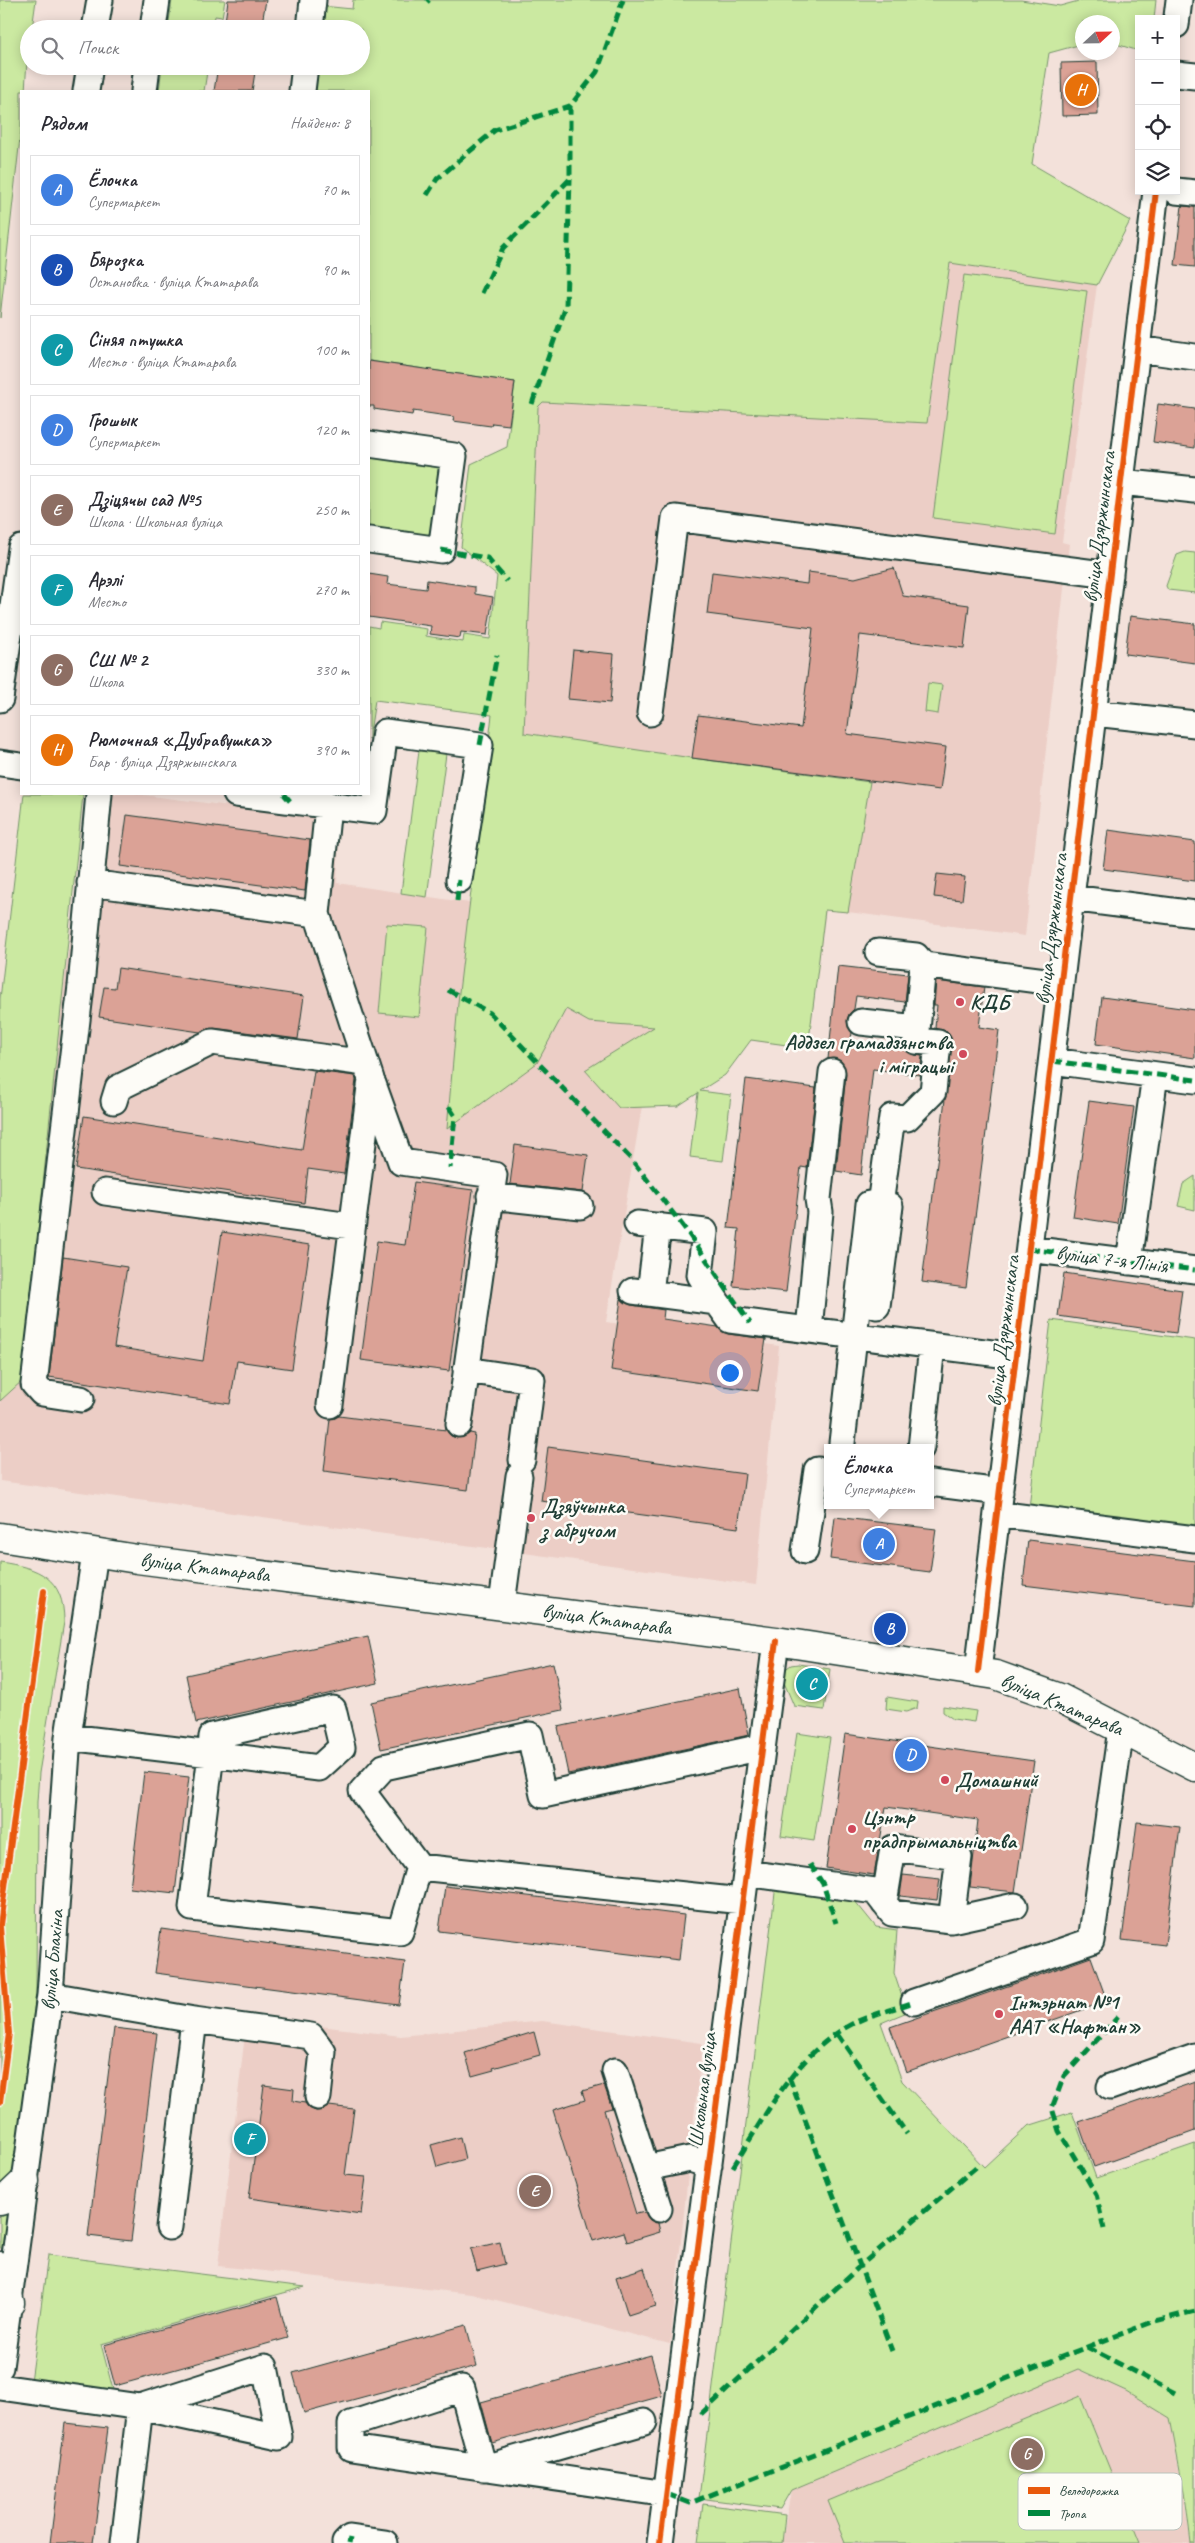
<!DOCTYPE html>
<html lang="ru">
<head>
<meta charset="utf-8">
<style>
	body { margin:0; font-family:Caveat,sans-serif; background:#f7f7f7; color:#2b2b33 }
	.controls { position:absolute; right:15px; top:15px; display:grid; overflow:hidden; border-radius:0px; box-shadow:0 2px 12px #0003 }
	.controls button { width:45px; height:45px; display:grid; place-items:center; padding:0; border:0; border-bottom:1px solid #e1e1e2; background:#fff; color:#2b2b33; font:25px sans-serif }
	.compass { position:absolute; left:1075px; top:15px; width:45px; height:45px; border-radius:50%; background:#fff; box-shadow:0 2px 12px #0003; rotate:68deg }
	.you { position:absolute; left:729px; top:1372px; width:18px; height:18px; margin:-12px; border:4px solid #fff; border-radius:50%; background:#1a73e8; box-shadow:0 0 0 8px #1a73e833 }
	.badge { display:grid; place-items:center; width:32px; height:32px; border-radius:50%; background:#ea580c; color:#fff; font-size:16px; font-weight:700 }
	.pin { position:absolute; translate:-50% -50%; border:2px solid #fff; box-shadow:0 1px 5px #0006 }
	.popup { position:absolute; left:824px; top:1444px; width:110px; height:65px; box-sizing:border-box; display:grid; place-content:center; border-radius:0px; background:#fff; filter:drop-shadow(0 1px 4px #0005); font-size:16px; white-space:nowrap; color:#7c7c81 }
	.popup b { font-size:19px; color:#2b2b33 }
	.popup::after { content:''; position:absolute; left:50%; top:100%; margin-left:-10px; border:10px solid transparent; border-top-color:#fff }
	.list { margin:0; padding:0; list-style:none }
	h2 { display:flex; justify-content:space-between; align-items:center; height:65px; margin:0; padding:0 20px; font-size:21px }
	h2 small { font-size:16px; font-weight:400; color:#7c7c81 }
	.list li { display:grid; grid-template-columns:32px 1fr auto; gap:15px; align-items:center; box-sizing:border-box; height:70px; margin:0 10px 10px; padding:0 10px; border:1px solid #e1e1e2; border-radius:0px }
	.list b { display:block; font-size:19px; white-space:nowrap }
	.list p { margin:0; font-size:16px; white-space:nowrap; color:#7c7c81 }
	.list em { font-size:16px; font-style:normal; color:#7c7c81 }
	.icon { flex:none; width:28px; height:28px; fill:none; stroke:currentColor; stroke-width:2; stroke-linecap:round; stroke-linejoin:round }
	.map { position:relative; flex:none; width:1195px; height:2543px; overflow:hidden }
	.search { position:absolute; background:#fff; box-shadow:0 2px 12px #0003; left:20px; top:20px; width:350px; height:55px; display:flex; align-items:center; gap:12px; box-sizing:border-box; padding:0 18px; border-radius:28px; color:#7c7c81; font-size:19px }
	.panel { position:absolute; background:#fff; box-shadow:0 2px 12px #0003; left:20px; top:90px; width:350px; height:705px; border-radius:0px }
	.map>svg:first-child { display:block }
</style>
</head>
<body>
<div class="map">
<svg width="1195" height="2543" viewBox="0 0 1195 2543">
	<rect width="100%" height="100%" fill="#f3e1da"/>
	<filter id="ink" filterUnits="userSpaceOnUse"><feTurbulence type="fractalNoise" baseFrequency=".02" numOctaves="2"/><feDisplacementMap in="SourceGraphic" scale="10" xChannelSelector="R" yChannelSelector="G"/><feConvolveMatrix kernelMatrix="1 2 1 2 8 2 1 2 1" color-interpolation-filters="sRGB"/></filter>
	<g filter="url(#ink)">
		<path fill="#eccec6" d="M 950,262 L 1097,285 L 1062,542 L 1069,544 L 1025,936 L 826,909 L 808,1048 L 655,1028 L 606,1322 L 779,1346 L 756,1585 L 0,1481 L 0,1369 L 51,1081 L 89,794 L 135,794 L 340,820 L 337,883 L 516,910 L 538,407 L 543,402 L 928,419 Z
			M 247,2017 L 401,2036 L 542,2021 L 702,2043 L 670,2344 L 472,2294 L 218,2266 Z
			M 1077,2369 L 1126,2391 L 1170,2418 L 1191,2543 L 782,2543 L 791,2490 Z"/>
		<path fill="#cbe9a1" stroke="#75936a" d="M 0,0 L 36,0 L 32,29 L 29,29 L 25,91 L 21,91 L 21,129 L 0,318 Z
			M 172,0 L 225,0 L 222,17 L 215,16 L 213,29 L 168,29 Z
			M 353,0 L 1021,0 L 1060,6 L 1082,0 L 1156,0 L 1154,19 L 1139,19 L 1139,51 L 1113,43 L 1112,22 L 1082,22 L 1082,44 L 1049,53 L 1032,164 L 1130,221 L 1097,285 L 950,263 L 927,423 L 543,402 L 538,407 L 524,733 L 692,758 L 870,782 L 848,912 L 825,910 L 808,1048 L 751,1040 L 725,1075 L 700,1091 L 731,1095 L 723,1161 L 690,1157 L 698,1093 L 678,1106 L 619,1108 L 585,1070 L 654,1027 L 589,1022 L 566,1009 L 537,1063 L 447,1129 L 459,992 L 492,715 L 375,700 L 369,739 L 369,626 L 379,628 L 380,622 L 427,629 L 426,636 L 463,642 L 464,635 L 490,639 L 497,576 L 461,547 L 471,464 L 507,447 L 515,382 L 369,361 L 369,91 L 302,91 L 305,66 L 361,66 L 361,29 L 310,29 L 312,5 L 352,9 Z
			M 162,66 L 214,66 L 213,73 L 207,72 L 204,91 L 159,91 Z
			M 964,275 L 1087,291 L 1055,534 L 933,518 Z
			M 369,444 L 454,456 L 441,550 L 369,540 Z
			M 1185,552 L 1195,553 L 1195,593 L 1168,590 L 1166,586 L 1177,555 Z
			M 928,683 L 942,685 L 938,714 L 925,712 Z
			M 419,751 L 446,754 L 427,897 L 401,893 Z
			M 24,794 L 83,794 L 23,1380 L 0,1401 L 0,999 Z
			M 387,924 L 428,927 L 419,1017 L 379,1013 Z
			M 1195,1176 L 1195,1210 L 1178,1206 L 1183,1184 Z
			M 1051,1320 L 1195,1340 L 1195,1528 L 1029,1508 Z
			M 0,1562 C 39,1568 64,1577 64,1622 L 39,1773 L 37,1802 L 36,1993 L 14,2169 L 6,2182 L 0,2185 Z
			M 798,1664 L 830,1669 L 824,1710 L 794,1706 L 780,1673 L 791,1665 Z
			M 887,1697 L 918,1702 L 917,1708 L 906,1712 L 886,1709 Z
			M 943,1706 L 976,1711 L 974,1722 L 953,1719 L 943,1712 Z
			M 797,1733 L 830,1738 L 814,1841 L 781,1836 Z
			M 776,1885 L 850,1895 L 876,1927 L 897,1930 L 894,1973 L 907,2012 L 881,2023 L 902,2081 L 984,2167 L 1028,2126 L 1072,2112 L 1096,2178 L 1195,2144 L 1195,2543 L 1191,2543 L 1186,2503 L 1170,2418 L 1126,2391 L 1078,2369 L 791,2490 L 780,2509 L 699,2498 Z
			M 13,2206 L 5,2258 L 0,2246 L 0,2212 Z
			M 48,2255 L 305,2287 L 101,2344 L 116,2401 L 30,2389 Z
			M 1080,2396 L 1140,2543 L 845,2543 L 828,2501 Z
			M 703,2504 L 785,2515 L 782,2543 L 698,2543 Z"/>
		<path fill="#dba296" stroke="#1f3d34" d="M 228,0 L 266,0 L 261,29 L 224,29 Z
			M 1097,62 L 1098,115 L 1062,116 L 1061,63 Z
			M 218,66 L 256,66 L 252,91 L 214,91 Z
			M 1182,206 L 1195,207 L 1195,267 L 1175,265 Z
			M 369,361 L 515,382 L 509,425 L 492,423 L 491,426 L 453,421 L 454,417 L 413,411 L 412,415 L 374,409 L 374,406 L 369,406 Z
			M 1158,404 L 1195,409 L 1195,448 L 1153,442 Z
			M 894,568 L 903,596 L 969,605 L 964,648 L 860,635 L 847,734 L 946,747 L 940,790 L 692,758 L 698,715 L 801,728 L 813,628 L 707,614 L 712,572 L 807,584 L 808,572 L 855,578 Z
			M 369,574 L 388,577 L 387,584 L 426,589 L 427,580 L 475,587 L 475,594 L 493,597 L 487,635 L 461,632 L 460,638 L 430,634 L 431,626 L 369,617 Z
			M 1130,616 L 1195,624 L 1195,663 L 1125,654 Z
			M 573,650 L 614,654 L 610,703 L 568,699 Z
			M 127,815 L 310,840 L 305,891 L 120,866 Z
			M 1108,830 L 1195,842 L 1195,881 L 1103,869 Z
			M 937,874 L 965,877 L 962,900 L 934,897 Z
			M 838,966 L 908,974 L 905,1002 L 856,996 L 854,1009 L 849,1014 L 847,1021 L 852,1033 L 850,1044 L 906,1050 L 914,1055 L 922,1056 L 920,1075 L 873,1069 L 861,1175 L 836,1171 L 846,1074 L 841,1061 L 828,1059 Z
			M 118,968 L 304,996 L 298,1039 L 214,1028 L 200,1032 L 99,1017 L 104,987 L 115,988 Z
			M 936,981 L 984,987 L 979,1027 L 999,1030 L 966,1288 L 922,1282 L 952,1044 L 951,1038 L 947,1032 L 935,1028 L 937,1005 L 934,1005 Z
			M 1102,997 L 1195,1010 L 1195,1058 L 1096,1044 Z
			M 314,1071 L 355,1076 L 356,1080 L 344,1174 L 308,1169 L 304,1203 L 76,1169 L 84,1116 L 302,1150 Z
			M 746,1079 L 816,1088 L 807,1168 L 801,1167 L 786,1292 L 733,1286 L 739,1229 L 728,1228 Z
			M 1089,1101 L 1134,1107 L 1118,1224 L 1073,1217 Z
			M 515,1145 L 588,1155 L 583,1192 L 510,1184 Z
			M 414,1182 L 473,1190 L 449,1371 L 361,1360 L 377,1241 L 405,1245 Z
			M 222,1232 L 310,1245 L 292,1369 L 237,1361 L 230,1404 L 49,1377 L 63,1257 L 127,1267 L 114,1347 L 203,1361 Z
			M 1064,1273 L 1182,1290 L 1176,1333 L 1058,1316 Z
			M 621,1299 L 631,1305 L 664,1310 L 663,1319 L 718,1327 L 728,1334 L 766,1339 L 758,1391 L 611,1370 Z
			M 339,1416 L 446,1430 L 451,1436 L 457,1438 L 470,1433 L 475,1434 L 468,1490 L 324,1471 L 330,1419 Z
			M 548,1447 L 745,1474 L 738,1528 L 541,1501 Z
			M 835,1517 L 936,1529 L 930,1572 L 830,1559 Z
			M 1028,1540 L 1195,1561 L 1195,1606 L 1023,1585 Z
			M 368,1636 L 378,1683 L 196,1723 L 186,1675 Z
			M 553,1663 L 563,1710 L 381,1749 L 371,1702 Z
			M 740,1688 L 749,1735 L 568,1774 L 558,1727 Z
			M 845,1734 L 1034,1761 L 1015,1892 L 970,1887 L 978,1820 L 886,1807 L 874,1875 L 826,1868 Z
			M 144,1772 L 189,1777 L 175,1893 L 130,1888 Z
			M 1137,1822 L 1180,1827 L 1165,1945 L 1122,1940 Z
			M 903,1875 L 940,1879 L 937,1900 L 900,1896 Z
			M 445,1886 L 684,1915 L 679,1960 L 439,1931 Z
			M 161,1929 L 405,1962 L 399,2005 L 155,1973 Z
			M 1091,1957 L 1107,2001 L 906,2072 L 890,2027 Z
			M 114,2028 L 157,2033 L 131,2241 L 88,2236 Z
			M 534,2032 L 540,2055 L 493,2068 L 494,2070 L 472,2076 L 465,2053 Z
			M 1195,2082 L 1195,2131 L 1094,2167 L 1078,2122 Z
			M 264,2085 L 294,2089 L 293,2101 L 305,2103 L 309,2108 L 316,2111 L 323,2110 L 329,2106 L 354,2109 L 345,2175 L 366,2177 L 361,2214 L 249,2198 Z
			M 604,2085 L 612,2108 L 604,2110 L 636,2214 L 645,2212 L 650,2220 L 658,2223 L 660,2232 L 627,2242 L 624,2232 L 593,2241 L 553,2110 L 585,2100 L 582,2091 Z
			M 460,2137 L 465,2159 L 437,2167 L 431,2145 Z
			M 500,2242 L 505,2264 L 477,2271 L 471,2249 Z
			M 644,2268 L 656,2306 L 628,2315 L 616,2277 Z
			M 277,2297 L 288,2338 L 115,2386 L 104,2345 Z
			M 466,2325 L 477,2366 L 304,2413 L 293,2373 Z
			M 651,2355 L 662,2396 L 492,2443 L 481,2402 Z
			M 65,2423 L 108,2428 L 93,2543 L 50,2543 Z"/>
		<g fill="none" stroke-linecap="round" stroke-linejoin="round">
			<defs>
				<path id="minor" d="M 1176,25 L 1179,0
					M 95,29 L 100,0
					M 153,29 L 157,0
					M 310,29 L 313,0
					M 1176,74 L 1195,76
					M 86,91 L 90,66
					M 144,91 L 147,66
					M 302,91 L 305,66
					M 1176,191 L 1195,193
					M 1137,349 L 1195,357
					M 369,444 L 454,456 L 441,550 L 369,540
					M 1121,482 L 1195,490
					M 0,699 L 21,548
					M 650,713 L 675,518 L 1110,575
					M 1094,713 L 1195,724
					M 0,763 L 21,766
					M 236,794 L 374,811 L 385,732 L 480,745 L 459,880
					M 90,883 L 317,914 L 371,1079 L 330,1405
					M 1071,898 L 1195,914
					M 317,914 L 328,806
					M 878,952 L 916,956 L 923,965 L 1061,983
					M 861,1022 L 917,1028
					M 1052,1061 L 1195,1080
					M 373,1084 L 401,1162 L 494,1175 L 459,1424
					M 114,1101 L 118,1088 L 212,1042 L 365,1063
					M 105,1192 L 351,1226
					M 490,1196 L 580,1206
					M 637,1224 L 705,1232 L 700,1275 L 717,1302
					M 1029,1249 L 1195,1270
					M 1129,1262 L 1155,1075
					M 633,1291 L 717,1302 L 730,1320 L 1016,1356
					M 650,1293 L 658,1226
					M 877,1306 L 890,1206 L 880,1205
					M 809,1330 L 820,1212 L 818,1199 L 832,1072
					M 466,1370 L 532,1380 L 522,1460
					M 81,1399 L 42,1393 L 34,1384 L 81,986 L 99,794
					M 842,1443 L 869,1204 L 880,1205 L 892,1117 L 907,1118 L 933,1092 L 938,1043 L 916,1041 L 923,965
					M 921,1448 L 932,1346
					M 930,1483 L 1000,1492
					M 997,1514 L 1195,1539
					M 805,1551 L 817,1470 L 828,1471
					M 502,1604 L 519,1476
					M 978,1671 L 1156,191
					M 333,1709 L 342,1747 L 319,1768 L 211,1754 L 212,1736 Z
					M 68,1737 L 211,1754 L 192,1908 L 400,1932 L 419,1867 L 742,1901
					M 419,1867 L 362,1791 L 384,1767 L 530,1735 L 543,1795 L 762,1747
					M 746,1873 L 875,1891 L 892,1913 L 951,1920 L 1015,1906
					M 884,1903 L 893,1848 L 959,1857 L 951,1920
					M 50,1995 L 194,2020 L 311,2036 L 323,2052 L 318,2097
					M 914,2002 L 1091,1941 L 1121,1729
					M 615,2071 L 659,2209
					M 1110,2087 L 1195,2057
					M 646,2168 L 690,2159 L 709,2165
					M 169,2227 L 194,2020
					M 0,2367 L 50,1995 L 68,1737 L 95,1553
					M 0,2387 L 140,2407 L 279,2437 L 265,2367 L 140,2407 L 124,2543
					M 644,2422 L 484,2468 L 462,2388 L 351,2424 L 351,2448 L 667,2494
					M 345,2543 L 350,2538 L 385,2543
					M 660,2543 L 776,1641"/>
				<path id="major" d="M 0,1537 L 137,1559 L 776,1641 L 996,1675 L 1060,1698 L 1195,1767
					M 0,2201 L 6,2199 L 25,2181
					M 0,2266 L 10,2303"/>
			</defs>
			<use href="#minor" stroke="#1f3d34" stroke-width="29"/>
			<use href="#major" stroke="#1f3d34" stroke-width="31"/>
			<use href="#minor" stroke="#fdfcf7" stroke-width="25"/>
			<use href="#major" stroke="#fdfcf7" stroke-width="28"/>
			<path stroke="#00873e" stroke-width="5" stroke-dasharray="10 5" stroke-linecap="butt" d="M 427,2 L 429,0
				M 427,195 L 437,179 L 495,130 L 570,106 L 597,72 L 623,0
				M 482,293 L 503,248 L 570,179 L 570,106
				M 532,404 L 566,306 L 570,179
				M 441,550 L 487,558 L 507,581
				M 480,745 L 497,655
				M 284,794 L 290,801
				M 457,901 L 459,880
				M 448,990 L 490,1013 L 632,1160 L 686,1230 L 750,1323
				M 1052,1061 L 1195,1080
				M 449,1107 L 455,1116 L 450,1168
				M 1029,1249 L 1195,1270
				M 810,1864 L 823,1884 L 836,1923
				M 837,2034 L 907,2134
				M 789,2077 L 892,2351
				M 733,2167 C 766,2115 795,2054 852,2024 C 871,2014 894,2009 914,2002
				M 1104,2229 L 1096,2194 L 1059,2131 L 1052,2108 L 1064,2076 L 1118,2017
				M 1087,2347 L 1175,2393
				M 701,2414 L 860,2266 L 976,2167
				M 667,2494 L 690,2503 L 1087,2347 L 1155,2321 L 1195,2311
				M 349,2543 L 350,2538"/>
			<defs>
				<path id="cycleway" d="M 978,1671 L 1156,191
					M 0,1925 L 44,1591
					M 0,1927 L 9,2033 L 0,2102
					M 660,2543 L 776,1641"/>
			</defs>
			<use href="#cycleway" stroke="#fdfcf7" stroke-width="9"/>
			<use href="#cycleway" stroke="#e8590c" stroke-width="6"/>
		</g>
	</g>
	<g fill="#d1495b" stroke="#fdfcf7" stroke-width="2">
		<circle cx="960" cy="1002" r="5"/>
		<circle cx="963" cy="1054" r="5"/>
		<circle cx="531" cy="1518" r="5"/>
		<circle cx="945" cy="1780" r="5"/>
		<circle cx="852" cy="1829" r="5"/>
		<circle cx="999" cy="2014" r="5"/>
	</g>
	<g text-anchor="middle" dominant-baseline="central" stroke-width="5" stroke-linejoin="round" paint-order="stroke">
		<g font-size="21" fill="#1f3d34" stroke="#fdfcf7">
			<text transform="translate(1099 527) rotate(-83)">вуліца Дзяржынскага</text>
			<text transform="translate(1051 929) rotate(-83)">вуліца Дзяржынскага</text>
			<text transform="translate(1112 1259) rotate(7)">вуліца 7-я Лінія</text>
			<text transform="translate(1003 1331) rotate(-83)">вуліца Дзяржынскага</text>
			<text transform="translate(205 1567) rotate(7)">вуліца Ктатарава</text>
			<text transform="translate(607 1619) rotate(8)">вуліца Ктатарава</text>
			<text transform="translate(1062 1704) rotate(23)">вуліца Ктатарава</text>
			<text transform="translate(52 1960) rotate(-85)">вуліца Блахіна</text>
			<text transform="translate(702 2090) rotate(-83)">Школьная вуліца</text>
		</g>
		<g font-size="21" font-weight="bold" fill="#1f3d34" stroke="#fdfcf7" text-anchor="start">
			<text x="970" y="1002">КДБ</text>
			<text x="953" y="1042" text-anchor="end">Аддзел грамадзянства<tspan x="953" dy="24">і міграцыі</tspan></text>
			<text x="541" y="1506">Дзяўчынка<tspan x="541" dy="24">з абручом</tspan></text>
			<text x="955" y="1780">Домашний</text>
			<text x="862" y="1817">Цэнтр<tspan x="862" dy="24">прадпрымальніцтва</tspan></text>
			<text x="1009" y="2002">Інтэрнат №1<tspan x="1009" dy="24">ААТ «Нафтан»</tspan></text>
		</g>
	</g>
	<rect x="1018" y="2473" width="164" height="57" rx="8" fill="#fdfcf7" stroke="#bac3bc" stroke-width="1"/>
	<rect x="1028" y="2487" width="22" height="7" fill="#e8590c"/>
	<rect x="1028" y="2510" width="22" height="6" fill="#00873e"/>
	<g font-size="14" fill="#1f3d34">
		<text x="1059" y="2495">Велодорожка</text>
		<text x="1059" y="2518">Тропа</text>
	</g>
</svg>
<div class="controls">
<button>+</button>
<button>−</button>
<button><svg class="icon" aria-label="locate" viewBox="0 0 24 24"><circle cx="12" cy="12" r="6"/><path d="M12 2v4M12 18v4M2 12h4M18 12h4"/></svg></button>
<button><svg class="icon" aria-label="layers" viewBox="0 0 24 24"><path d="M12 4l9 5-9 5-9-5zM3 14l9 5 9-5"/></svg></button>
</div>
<svg class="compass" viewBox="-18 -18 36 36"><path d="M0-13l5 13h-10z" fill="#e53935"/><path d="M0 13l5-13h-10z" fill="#7c7c81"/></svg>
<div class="you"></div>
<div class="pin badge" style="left:879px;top:1544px;background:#3f7fe0">A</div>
<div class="popup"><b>Ёлочка</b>Супермаркет</div>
<div class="pin badge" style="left:890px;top:1629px;background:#1a4fb4">B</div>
<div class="pin badge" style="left:812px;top:1684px;background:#0f9aa8">C</div>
<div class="pin badge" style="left:911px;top:1755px;background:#3f7fe0">D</div>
<div class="pin badge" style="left:535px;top:2191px;background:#8d6e63">E</div>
<div class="pin badge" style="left:250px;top:2139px;background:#0f9aa8">F</div>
<div class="pin badge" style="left:1027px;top:2454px;background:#8d6e63">G</div>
<div class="pin badge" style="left:1081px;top:90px;background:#e8710a">H</div>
<div class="search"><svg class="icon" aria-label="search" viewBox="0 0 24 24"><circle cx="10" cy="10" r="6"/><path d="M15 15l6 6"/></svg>Поиск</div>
<section class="panel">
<h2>Рядом<small>Найдено: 8</small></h2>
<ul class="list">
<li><span class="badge" style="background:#3f7fe0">A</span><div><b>Ёлочка</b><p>Супермаркет</p></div><em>70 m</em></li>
<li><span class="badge" style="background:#1a4fb4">B</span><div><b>Бярозка</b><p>Остановка · вуліца Ктатарава</p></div><em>90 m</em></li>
<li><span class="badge" style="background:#0f9aa8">C</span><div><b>Сіняя птушка</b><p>Место · вуліца Ктатарава</p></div><em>100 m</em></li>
<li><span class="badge" style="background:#3f7fe0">D</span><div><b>Грошык</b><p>Супермаркет</p></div><em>120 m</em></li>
<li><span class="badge" style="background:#8d6e63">E</span><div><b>Дзіцячы сад №5</b><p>Школа · Школьная вуліца</p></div><em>250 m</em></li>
<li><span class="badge" style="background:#0f9aa8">F</span><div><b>Арэлі</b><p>Место</p></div><em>270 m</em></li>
<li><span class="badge" style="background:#8d6e63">G</span><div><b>СШ № 2</b><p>Школа</p></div><em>330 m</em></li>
<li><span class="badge" style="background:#e8710a">H</span><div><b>Рюмочная «Дубравушка»</b><p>Бар · вуліца Дзяржынскага</p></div><em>390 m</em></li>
</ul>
</section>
</div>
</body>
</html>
